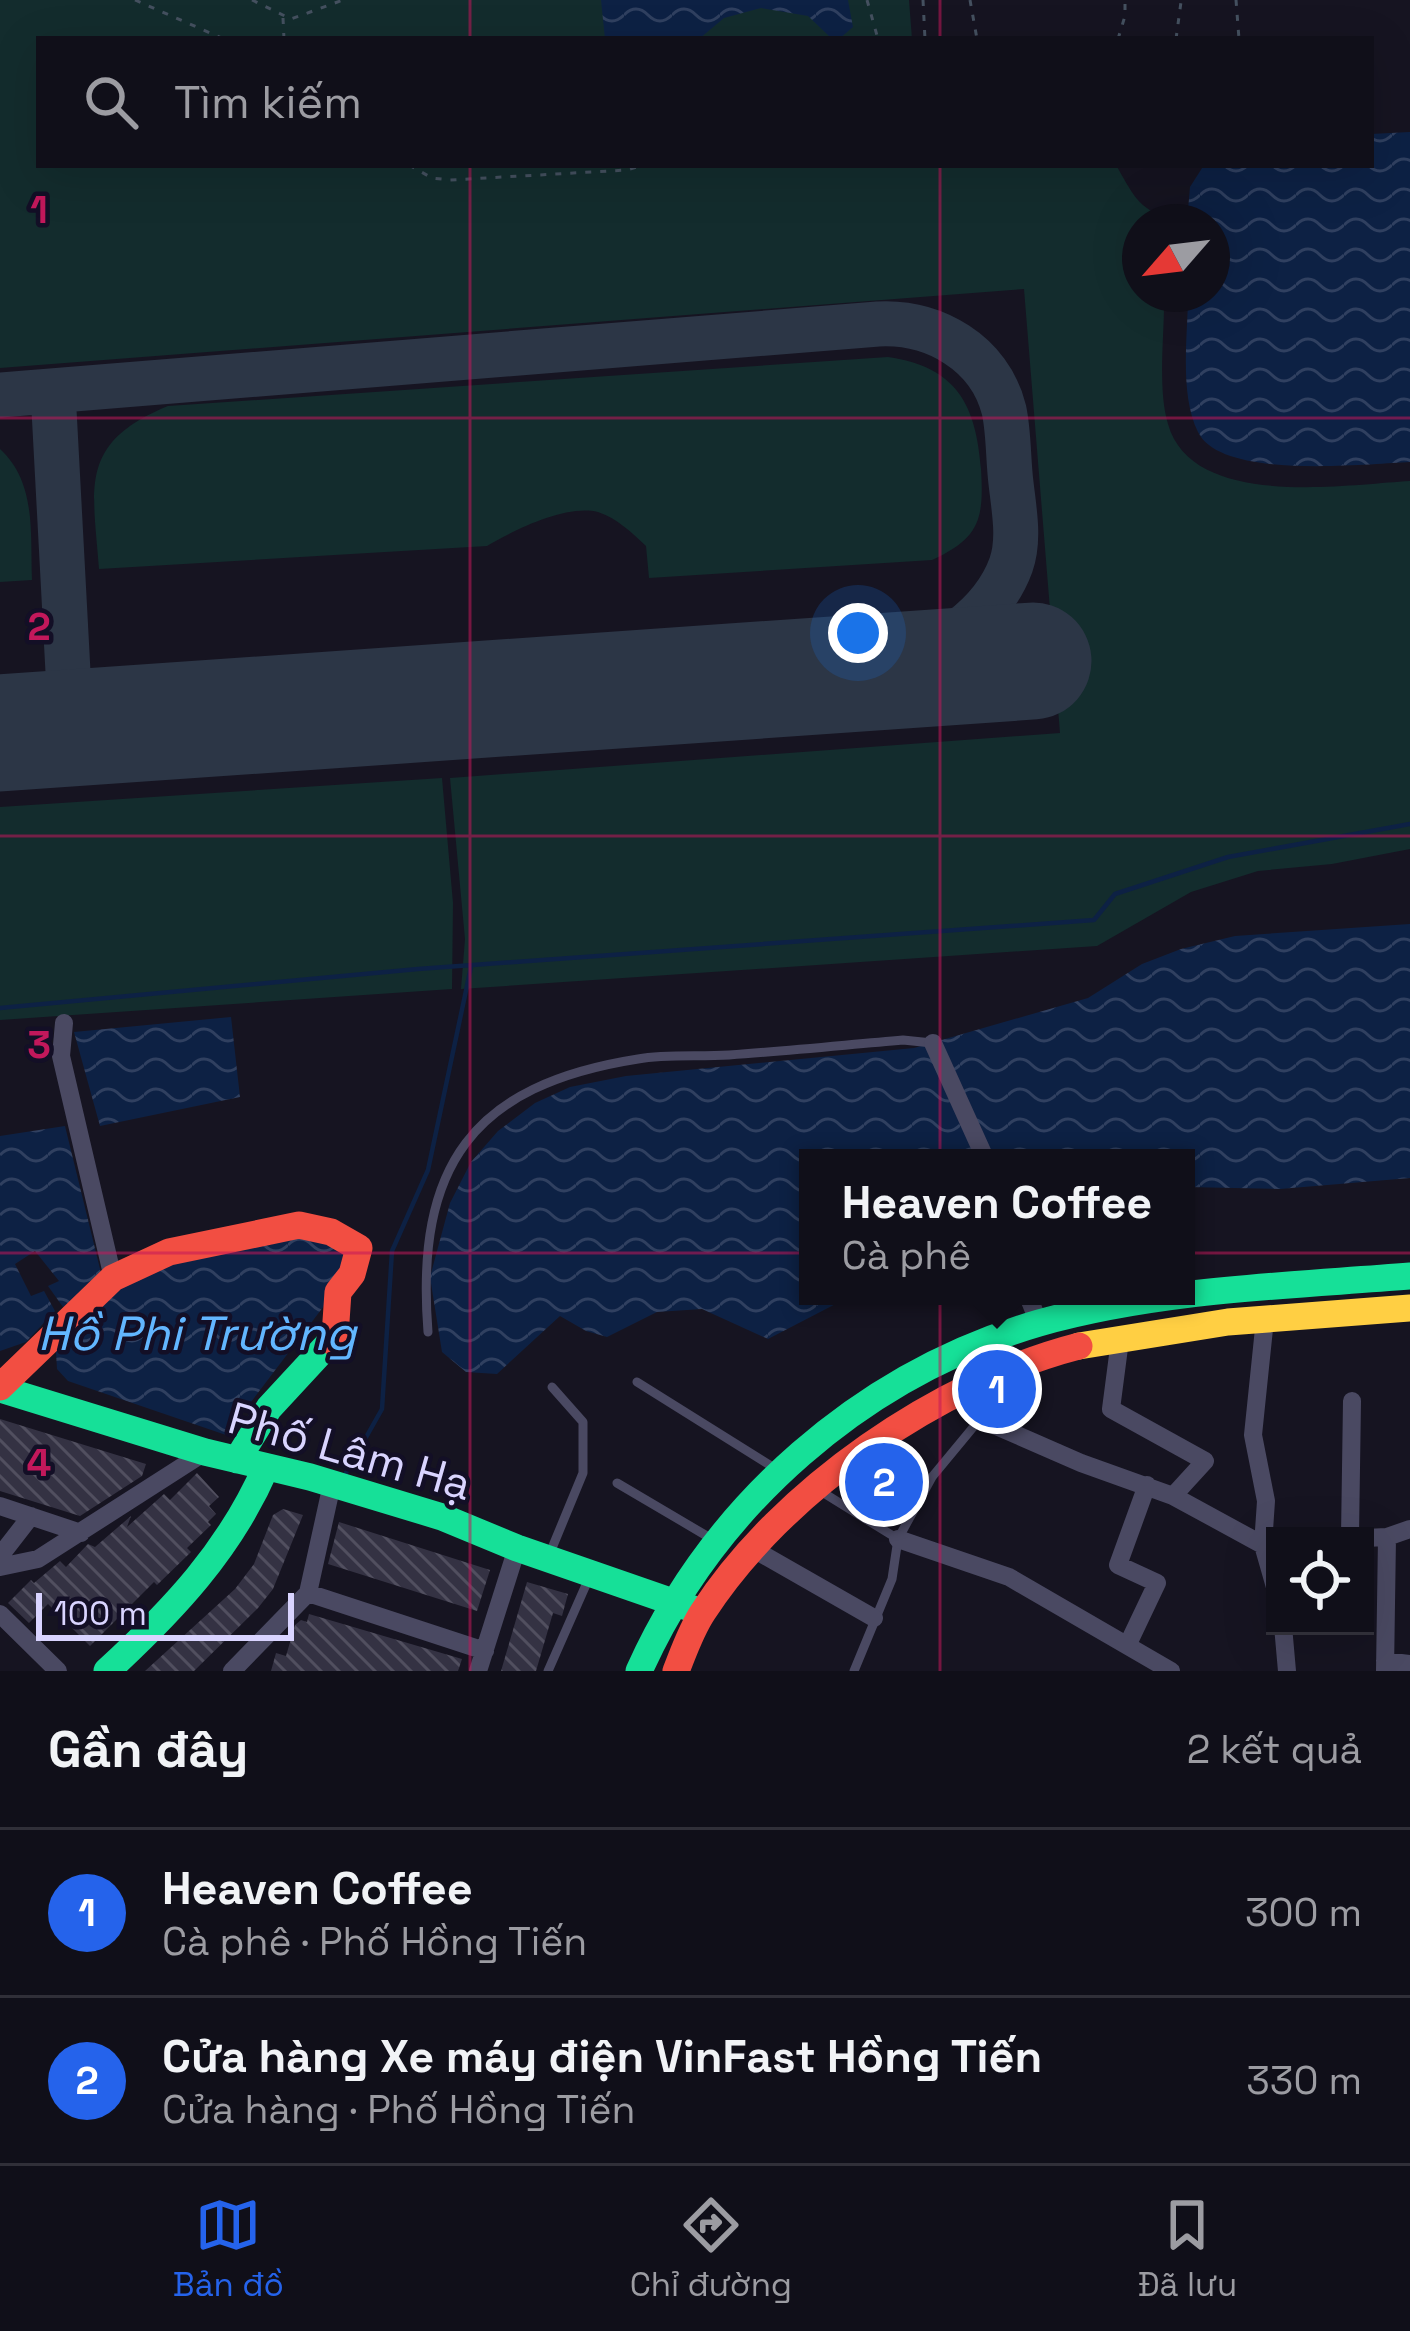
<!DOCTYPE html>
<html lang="vi">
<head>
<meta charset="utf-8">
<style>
	body { margin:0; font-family:"Space Grotesk",sans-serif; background:#191822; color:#f1f3f6 }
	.controls { position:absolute; right:36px; bottom:36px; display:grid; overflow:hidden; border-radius:0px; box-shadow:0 12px 48px #0002 }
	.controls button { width:108px; height:108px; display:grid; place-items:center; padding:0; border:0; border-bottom:3px solid #302f38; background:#100f19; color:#f1f3f6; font:60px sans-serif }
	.compass { position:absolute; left:1122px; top:204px; width:108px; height:108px; border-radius:50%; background:#100f19; box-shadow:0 12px 48px #0002; rotate:242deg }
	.scale { position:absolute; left:36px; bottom:30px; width:258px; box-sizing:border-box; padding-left:12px; border:6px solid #d9d4ff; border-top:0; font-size:33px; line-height:42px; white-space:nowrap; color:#d9d4ff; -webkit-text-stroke:9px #130f26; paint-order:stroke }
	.you { position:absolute; left:858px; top:633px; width:42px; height:42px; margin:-30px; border:9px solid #fff; border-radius:50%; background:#1a73e8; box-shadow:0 0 0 18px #1a73e833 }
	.badge { display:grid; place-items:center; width:78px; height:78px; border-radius:50%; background:#2563eb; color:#fff; font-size:39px; font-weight:700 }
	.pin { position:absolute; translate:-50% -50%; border:6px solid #fff; box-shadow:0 3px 12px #0006 }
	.popup { position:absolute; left:799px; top:1149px; width:396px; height:156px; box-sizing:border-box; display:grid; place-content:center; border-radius:0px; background:#100f19; filter:drop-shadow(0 3px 9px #0005); font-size:39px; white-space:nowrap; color:#9c9ca2 }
	.popup b { font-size:45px; color:#f1f3f6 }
	.popup::after { content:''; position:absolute; left:50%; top:100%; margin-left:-24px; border:24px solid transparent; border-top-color:#100f19 }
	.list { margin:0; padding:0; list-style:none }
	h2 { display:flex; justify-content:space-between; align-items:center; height:156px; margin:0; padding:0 48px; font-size:51px }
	h2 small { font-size:39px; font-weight:400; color:#9c9ca2 }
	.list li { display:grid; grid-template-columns:78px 1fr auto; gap:36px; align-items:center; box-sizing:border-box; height:168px; padding:0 48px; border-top:3px solid #302f38 }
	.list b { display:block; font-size:45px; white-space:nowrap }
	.list p { margin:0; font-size:39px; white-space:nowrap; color:#9c9ca2 }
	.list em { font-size:39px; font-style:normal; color:#9c9ca2 }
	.icon { flex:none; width:66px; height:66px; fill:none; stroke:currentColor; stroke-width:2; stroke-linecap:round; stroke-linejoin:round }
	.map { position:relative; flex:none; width:1410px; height:1671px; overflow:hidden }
	.search { position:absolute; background:#100f19; box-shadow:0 12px 48px #0002; left:36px; right:36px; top:36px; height:132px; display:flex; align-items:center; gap:30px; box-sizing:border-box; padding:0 42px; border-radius:0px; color:#9c9ca2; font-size:45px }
	.sheet { height:492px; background:#100f19 }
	nav { display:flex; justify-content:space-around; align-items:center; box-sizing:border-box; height:168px; border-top:3px solid #302f38; background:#100f19; font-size:33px; color:#9c9ca2 }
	nav a { display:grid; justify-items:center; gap:6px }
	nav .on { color:#2563eb }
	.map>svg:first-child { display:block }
</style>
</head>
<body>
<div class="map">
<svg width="1410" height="1671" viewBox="0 0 1410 1671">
	<defs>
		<pattern id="water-waves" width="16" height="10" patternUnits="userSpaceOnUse" patternTransform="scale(3)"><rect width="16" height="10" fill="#0d2144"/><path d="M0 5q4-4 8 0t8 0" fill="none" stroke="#304060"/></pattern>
		<pattern id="building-back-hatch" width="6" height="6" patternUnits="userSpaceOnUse" patternTransform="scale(3)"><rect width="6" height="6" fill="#343243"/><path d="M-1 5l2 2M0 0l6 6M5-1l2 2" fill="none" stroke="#514f5f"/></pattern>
	</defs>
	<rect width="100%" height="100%" fill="#161421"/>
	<path fill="#132c2d" d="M 0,0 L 909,0 L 912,39 L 39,39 L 39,165 L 1116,165 C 1127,183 1138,211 1162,214 L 1162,222 L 1140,222 L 1140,294 L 1164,294 C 1165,332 1157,388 1168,424 C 1192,509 1342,485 1410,481 L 1410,849 L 1332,864 L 1258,871 L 1191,892 L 1097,946 L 461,989 L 465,939 L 450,778 L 1060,733 L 1024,289 L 0,368 Z
		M 888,357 C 957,367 976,405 981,469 C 984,519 980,538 932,560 L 649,578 L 646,546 C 632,533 617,518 598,512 C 566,504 514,530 487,546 L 99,569 C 93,487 78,443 168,406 Z
		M 0,449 C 37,483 30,534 32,580 L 0,582 Z
		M 442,778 L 453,903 L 452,989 L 0,1020 L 0,807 Z"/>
	<path fill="url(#water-waves)" d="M 601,0 L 848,0 L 853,27 L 839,39 L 829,36 L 808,16 L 761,8 L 724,18 L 699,39 L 605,39 Z
		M 1410,132 L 1410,462 C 1364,464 1221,480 1198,432 C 1179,393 1188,336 1188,294 L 1212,294 L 1212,222 L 1187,222 L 1190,187 L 1204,165 L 1371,165 L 1371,134 Z
		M 1410,924 L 1410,1178 L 1280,1189 L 1186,1187 L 1186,1158 L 808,1158 L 808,1296 L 851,1296 L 768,1339 L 702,1309 L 657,1312 L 607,1337 L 586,1331 L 560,1316 L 497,1374 L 466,1372 L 442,1352 L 430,1277 L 450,1203 L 471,1162 L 498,1131 L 535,1103 L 570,1087 L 626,1076 L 914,1048 L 1088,998 L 1142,964 L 1181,949 L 1235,936 Z
		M 231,1017 L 240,1097 L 100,1126 L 74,1032 Z
		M 65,1126 L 102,1277 L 63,1307 L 48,1286 L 59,1281 L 35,1251 L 15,1264 L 31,1296 L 44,1291 L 55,1311 L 26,1342 L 0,1351 L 0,1136 Z
		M 328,1237 L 352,1248 L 349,1273 L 226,1435 L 68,1381 L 57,1369 L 56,1352 L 132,1271 L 219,1242 Z"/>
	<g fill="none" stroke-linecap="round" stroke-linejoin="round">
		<path stroke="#0d2144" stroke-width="4.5" d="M 0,1008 L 418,969 L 1094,920 L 1115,894 L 1228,857 L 1410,824
			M 343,1478 L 382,1409 L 392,1251 L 428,1170 L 471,967"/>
		<path stroke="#2c3646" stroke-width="45" d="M 53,391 L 71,728
			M 0,395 L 878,324 C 934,321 990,353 1004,410 C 1009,433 1008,459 1011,483 C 1014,510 1020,539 1011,565 C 991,620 938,647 889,671"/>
		<path stroke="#2c3646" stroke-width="117" d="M 0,733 L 1033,661"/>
	</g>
	<path fill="url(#building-back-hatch)" d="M 0,1419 L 146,1464 L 142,1476 L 80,1516 L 0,1491 Z
		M 197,1473 L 219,1497 L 209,1506 L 216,1514 L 208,1522 L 211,1525 L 187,1548 L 191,1552 L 157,1585 L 154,1582 L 90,1646 L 48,1604 L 29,1623 L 8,1603 L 31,1580 L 34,1583 L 60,1561 L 66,1567 L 88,1544 L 95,1547 L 131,1516 L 127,1527 L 164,1494 L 170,1500 Z
		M 283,1509 L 303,1515 L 273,1589 L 258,1608 L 194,1671 L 145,1671 L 235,1589 L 254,1564 L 273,1515 Z
		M 339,1522 L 490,1570 L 477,1611 L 328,1564 Z
		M 527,1582 L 568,1594 L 562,1616 L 553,1613 L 536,1671 L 501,1671 Z
		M 309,1614 L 462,1659 L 458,1671 L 271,1671 L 276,1653 L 286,1656 L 295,1625 L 301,1620 L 307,1622 Z"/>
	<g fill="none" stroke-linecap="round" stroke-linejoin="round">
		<path stroke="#44505f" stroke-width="3" stroke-dasharray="6 9" stroke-linecap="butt" d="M 135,0 L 224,39
			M 252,0 L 291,19 L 343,0
			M 867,0 L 878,39
			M 923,0 L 925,39
			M 970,0 L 977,39
			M 1236,0 L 1239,39
			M 283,18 L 284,39
			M 1118,39 L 1125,16 L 1125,0
			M 1176,39 L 1181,2
			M 409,165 L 432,178 L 450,180 L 627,170 L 643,165"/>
		<path stroke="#4a4962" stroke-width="9" d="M 428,1332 C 415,1166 472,1085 638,1059 C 667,1054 699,1057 729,1055 C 787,1051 845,1045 903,1040 L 932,1043
			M 637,1382 L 776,1469
			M 617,1483 L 712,1539
			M 822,1492 L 898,1539
			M 550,1553 L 583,1473 L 583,1422 L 552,1387
			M 548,1671 L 589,1578
			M 854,1671 L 892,1579 L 898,1539 L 932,1477 L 980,1419"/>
		<path stroke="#4a4962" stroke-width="18" d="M 64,1023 L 61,1056 L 113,1278
			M 933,1043 L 985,1158
			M 1028,1296 L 1039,1323
			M 1265,1319 L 1253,1435 L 1266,1501 L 1263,1545 L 1275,1587
			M 1120,1340 L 1111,1409 L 1205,1461 L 1173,1496
			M 976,1382 L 980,1419 L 1081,1463 L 1173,1496 L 1263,1545 L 1275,1544
			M 0,1506 L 81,1533
			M 1350,1536 L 1352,1401
			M 1365,1538 L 1387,1537 L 1410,1529
			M 898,1539 L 1009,1577 L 1171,1671
			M 755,1550 L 874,1618
			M 0,1556 L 31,1516
			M 0,1567 L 38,1559 L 205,1452
			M 308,1593 L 485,1651
			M 0,1614 L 58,1671
			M 1283,1626 L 1287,1671
			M 1128,1644 L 1157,1583 L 1118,1565 L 1147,1485
			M 1385,1661 L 1410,1664
			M 232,1671 L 308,1593 L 332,1484
			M 478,1671 L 517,1548
			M 1385,1671 L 1387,1537"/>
		<path stroke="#16e098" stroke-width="27" d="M 0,1389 L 205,1452 L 310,1477 L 442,1517 L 517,1548 L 693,1609
			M 237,1460 L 269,1408 L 331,1341
			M 107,1671 C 173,1610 230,1550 266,1467
			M 639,1671 C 714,1504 863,1374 1039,1323 C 1159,1289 1287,1286 1410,1276"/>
		<path stroke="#ffcf43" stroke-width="27" d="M 1079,1346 L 1228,1322 L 1410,1308"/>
		<path stroke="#f24e42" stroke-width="27" d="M 0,1387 L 113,1278 L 169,1252 L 299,1225 L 331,1232 L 359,1248 L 352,1274 L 338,1292 L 335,1336 L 331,1341
			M 676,1671 C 684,1651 691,1630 703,1612 C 782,1490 939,1382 1079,1346"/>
	</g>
	<path fill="none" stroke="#c2185b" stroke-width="3" stroke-opacity="0.55" d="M 470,0 L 470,39M 940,0 L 940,39M 470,165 L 470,1671M 940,165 L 940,1671M 0,418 L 1410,418M 0,836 L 1410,836M 0,1253 L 1410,1253"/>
	<g text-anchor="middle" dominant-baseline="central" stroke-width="9" stroke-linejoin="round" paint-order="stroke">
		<g font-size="45" fill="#d9d4ff" stroke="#130f26">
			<text transform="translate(350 1451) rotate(16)">Phố Lâm Hạ</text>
		</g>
		<g font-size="48" font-style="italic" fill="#62b6ff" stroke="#130f26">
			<text x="197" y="1333">Hồ Phi Trường</text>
		</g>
	</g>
	<g font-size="39" text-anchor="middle" font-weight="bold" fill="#c2185b" stroke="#130f26" stroke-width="9" stroke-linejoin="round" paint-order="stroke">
		<text x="39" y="223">1</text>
		<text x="39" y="640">2</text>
		<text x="39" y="1058">3</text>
		<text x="39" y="1476">4</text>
	</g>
</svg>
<div class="controls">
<button><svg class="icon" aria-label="locate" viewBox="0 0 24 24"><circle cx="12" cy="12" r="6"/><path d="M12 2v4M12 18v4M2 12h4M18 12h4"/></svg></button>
</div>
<svg class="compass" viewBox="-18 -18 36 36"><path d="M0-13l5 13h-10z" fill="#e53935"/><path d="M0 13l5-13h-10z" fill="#9c9ca2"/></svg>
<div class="scale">100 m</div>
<div class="you"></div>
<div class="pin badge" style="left:997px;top:1389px">1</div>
<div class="popup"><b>Heaven Coffee</b>Cà phê</div>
<div class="pin badge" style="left:884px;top:1482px">2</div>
<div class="search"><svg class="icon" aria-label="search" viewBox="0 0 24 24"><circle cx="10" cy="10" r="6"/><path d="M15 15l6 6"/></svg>Tìm kiếm</div>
</div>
<section class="sheet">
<h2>Gần đây<small>2 kết quả</small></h2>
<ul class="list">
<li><span class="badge">1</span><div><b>Heaven Coffee</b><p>Cà phê · Phố Hồng Tiến</p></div><em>300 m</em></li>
<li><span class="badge">2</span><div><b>Cửa hàng Xe máy điện VinFast Hồng Tiến</b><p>Cửa hàng · Phố Hồng Tiến</p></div><em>330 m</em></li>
</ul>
</section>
<nav>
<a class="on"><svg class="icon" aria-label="map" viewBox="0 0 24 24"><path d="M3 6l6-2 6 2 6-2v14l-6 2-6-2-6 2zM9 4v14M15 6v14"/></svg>Bản đồ</a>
<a><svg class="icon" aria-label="directions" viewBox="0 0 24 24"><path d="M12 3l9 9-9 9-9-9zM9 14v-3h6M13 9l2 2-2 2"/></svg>Chỉ đường</a>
<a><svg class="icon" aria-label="saved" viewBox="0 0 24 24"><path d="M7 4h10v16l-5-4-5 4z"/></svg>Đã lưu</a>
</nav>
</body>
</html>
